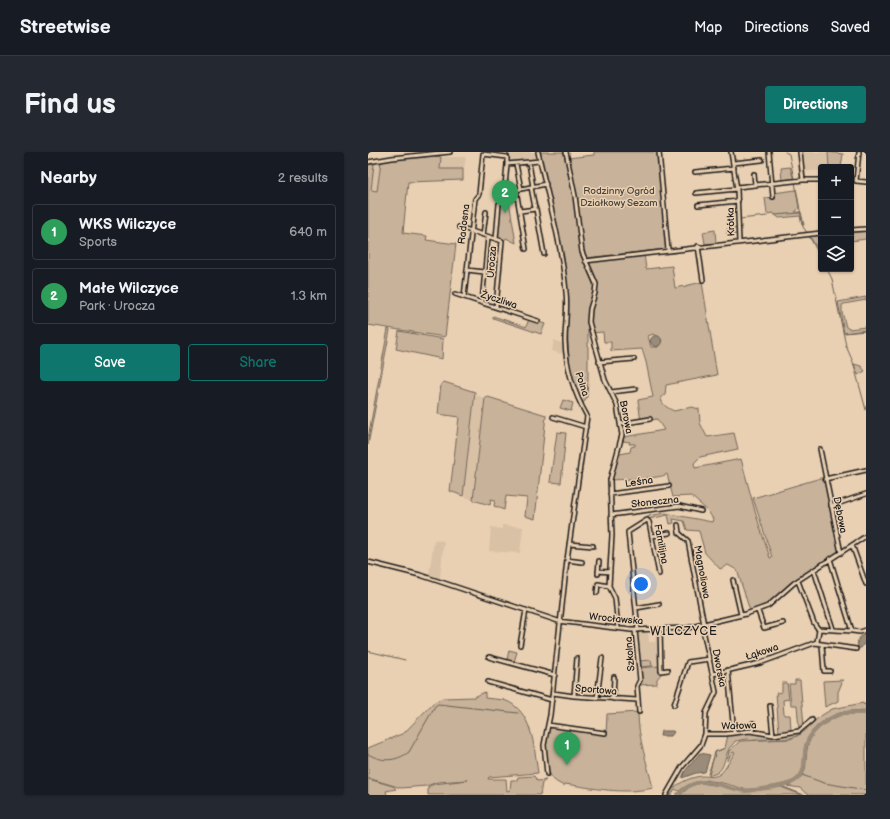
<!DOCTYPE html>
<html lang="en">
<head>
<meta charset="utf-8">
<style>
	body { margin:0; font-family:"Balsamiq Sans",sans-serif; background:#242831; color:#f1f3f6 }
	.controls { position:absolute; right:12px; top:12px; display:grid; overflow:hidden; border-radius:4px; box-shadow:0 1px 3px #0004 }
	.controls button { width:36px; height:36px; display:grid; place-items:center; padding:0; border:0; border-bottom:1px solid #363941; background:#171b24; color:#f1f3f6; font:20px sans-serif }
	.you { position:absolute; left:273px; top:432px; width:14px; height:14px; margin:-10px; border:3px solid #fff; border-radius:50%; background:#1a73e8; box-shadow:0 0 0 6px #1a73e833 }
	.badge { display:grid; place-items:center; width:26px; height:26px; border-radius:50%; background:#0f766e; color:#fff; font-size:13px; font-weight:700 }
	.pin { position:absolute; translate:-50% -33px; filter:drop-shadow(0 1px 2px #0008) }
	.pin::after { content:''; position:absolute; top:21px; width:14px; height:12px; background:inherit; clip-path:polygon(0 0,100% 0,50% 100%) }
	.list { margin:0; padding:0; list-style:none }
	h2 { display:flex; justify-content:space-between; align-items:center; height:52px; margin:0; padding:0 16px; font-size:17px }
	h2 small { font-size:13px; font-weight:400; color:#9ea1a6 }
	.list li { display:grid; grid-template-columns:26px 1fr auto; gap:12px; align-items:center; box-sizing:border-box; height:56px; margin:0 8px 8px; padding:0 8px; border:1px solid #363941; border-radius:4px }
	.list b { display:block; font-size:15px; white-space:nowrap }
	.list p { margin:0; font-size:13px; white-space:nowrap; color:#9ea1a6 }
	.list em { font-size:13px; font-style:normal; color:#9ea1a6 }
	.actions { display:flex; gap:8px; padding:12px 16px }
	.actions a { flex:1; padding:9px 0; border:1px solid #0f766e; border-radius:4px; text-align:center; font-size:14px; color:#0f766e }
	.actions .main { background:#0f766e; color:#fff }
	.icon { flex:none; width:22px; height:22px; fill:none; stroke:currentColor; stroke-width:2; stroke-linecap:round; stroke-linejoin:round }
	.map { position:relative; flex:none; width:498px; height:643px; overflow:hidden; border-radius:4px }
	header { display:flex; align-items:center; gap:24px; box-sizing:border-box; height:56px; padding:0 20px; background:#171b24; border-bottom:1px solid #363941 }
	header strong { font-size:19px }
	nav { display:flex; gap:22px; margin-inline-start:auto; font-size:14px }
	.intro { display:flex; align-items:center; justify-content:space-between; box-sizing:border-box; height:96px; padding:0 24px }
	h1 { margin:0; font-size:28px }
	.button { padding:10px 18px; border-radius:4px; background:#0f766e; color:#fff; font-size:14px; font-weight:700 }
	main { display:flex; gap:24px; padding:0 24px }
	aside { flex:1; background:#171b24; border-radius:4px; box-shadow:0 1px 3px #0004 }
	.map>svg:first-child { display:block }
</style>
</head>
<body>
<header>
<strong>Streetwise</strong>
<nav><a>Map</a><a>Directions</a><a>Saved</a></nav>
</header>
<div class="intro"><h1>Find us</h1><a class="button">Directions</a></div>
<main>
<aside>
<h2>Nearby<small>2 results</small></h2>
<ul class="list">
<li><span class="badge" style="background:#2e9e5b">1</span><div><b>WKS Wilczyce</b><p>Sports</p></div><em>640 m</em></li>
<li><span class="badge" style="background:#2e9e5b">2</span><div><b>Małe Wilczyce</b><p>Park · Urocza</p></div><em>1.3 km</em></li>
</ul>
<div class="actions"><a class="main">Save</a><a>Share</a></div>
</aside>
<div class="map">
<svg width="498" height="643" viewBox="0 0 498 643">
	<rect width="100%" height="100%" fill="#ead0b2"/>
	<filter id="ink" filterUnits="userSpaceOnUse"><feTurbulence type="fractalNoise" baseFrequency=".025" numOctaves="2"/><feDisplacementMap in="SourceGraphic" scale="8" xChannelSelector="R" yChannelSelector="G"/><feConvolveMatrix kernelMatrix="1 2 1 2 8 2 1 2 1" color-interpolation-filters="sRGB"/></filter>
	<g filter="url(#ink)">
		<path fill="#d9c1a6" d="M 141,0 L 168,0 L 169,7 L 141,10 Z
			M 434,0 L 460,0 L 461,15 L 453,15 L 453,18 L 436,20 Z
			M 73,5 L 98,5 L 96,17 L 72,17 Z
			M 13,10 L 9,39 L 3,38 L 6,12 Z
			M 186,188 L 196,192 L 197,203 L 184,199 Z
			M 107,243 L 117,246 L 105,348 L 95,344 Z
			M 134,373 L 155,375 L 152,401 L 121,399 L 123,375 L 134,377 Z
			M 66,388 L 76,389 L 72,426 L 61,423 Z
			M 273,479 L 280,479 L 281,490 L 287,490 L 288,479 L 291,479 L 292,514 L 272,516 L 268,481 Z"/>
		<path fill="#c8b29a" stroke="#72675b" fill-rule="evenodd" d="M 172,0 L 197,0 L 206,45 L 212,97 L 227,137 L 220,165 L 220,227 L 219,245 L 214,253 C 193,210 203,172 198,128 Z
			M 226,0 L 289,0 L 299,97 L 218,106 L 214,92 L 208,39 L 200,6 L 226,3 Z
			M 460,0 L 475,2 L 473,15 L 461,15 Z
			M 62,3 L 73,5 L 72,17 L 95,17 L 95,28 L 40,30 L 35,81 L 59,84 L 58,88 L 88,92 L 77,185 L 0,173 L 0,13 L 6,12 L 3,38 L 9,39 L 13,10 C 24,7 35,4 46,5 C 53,6 55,6 62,3 Z
			M 422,15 L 426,28 L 414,29 L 413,16 Z
			M 138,37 L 139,37 L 148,91 L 138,86 L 136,89 L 130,87 L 132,51 Z
			M 428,38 L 431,56 L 427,60 L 433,60 L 436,73 L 434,73 L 432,64 L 411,66 L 405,61 L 399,62 L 397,46 L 406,45 L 405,41 Z
			M 369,76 L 370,82 L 359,83 L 359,77 Z
			M 347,78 L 348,91 L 337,92 L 335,80 Z
			M 498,78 L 498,87 L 483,89 L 483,79 Z
			M 453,82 L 453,95 L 449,96 L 441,83 Z
			M 276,102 L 278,117 L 304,114 L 307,136 L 316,134 L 317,136 L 317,134 L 334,130 L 349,223 L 298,233 L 297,243 L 293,245 C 293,253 300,256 306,259 L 324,255 L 331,257 L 332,271 L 339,285 L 366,281 L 370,297 L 332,305 L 326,311 L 327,316 L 373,307 L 388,363 L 402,406 L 404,405 L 385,346 L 456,325 L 471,399 L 421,434 L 404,450 L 396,455 L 382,459 L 369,418 L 360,413 L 352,417 L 337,401 L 331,379 L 319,378 L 316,369 L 305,367 L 306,371 L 302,372 L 300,363 L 281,367 L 280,364 L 297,361 L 344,370 L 345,367 L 340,359 L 323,344 L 305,345 L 299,322 C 293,327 254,327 244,328 L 243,322 L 252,302 L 262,300 L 263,295 L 267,294 L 267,292 L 261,292 L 262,290 L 255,289 L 256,285 L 296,278 L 289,267 L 273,270 L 270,248 L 285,245 L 278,210 L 274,197 L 243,199 L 243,190 L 236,190 L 235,180 L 224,181 L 222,166 L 229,133 L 219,109 ZM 285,182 L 294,188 L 290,195 L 283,195 L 280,184 Z
			M 498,145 L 498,148 L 476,152 L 474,153 L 474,160 L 478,175 L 481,177 L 498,175 L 498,178 L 476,181 L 470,150 Z
			M 125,164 L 158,175 L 161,167 L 177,172 L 173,182 L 125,166 Z
			M 20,177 L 22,178 L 0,293 L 0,286 Z
			M 31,179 L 75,187 L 74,207 L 28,197 Z
			M 486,212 L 493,214 L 497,219 L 490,223 Z
			M 76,230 L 107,240 L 95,344 L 82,339 L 91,265 L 70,262 L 73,232 Z
			M 120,245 L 178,263 L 167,367 L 157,364 L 159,346 L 138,344 L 136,358 L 126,354 L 127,348 L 123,347 L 122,353 L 105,348 L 117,246 Z
			M 195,248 L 205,251 L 203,259 L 192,256 Z
			M 189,280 L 198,281 L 193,331 L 182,330 Z
			M 141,498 L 149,500 L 146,510 L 139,508 Z
			M 283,508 L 284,514 L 273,515 L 272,509 Z
			M 292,514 L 293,522 L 289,527 L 289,532 L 271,533 L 272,516 Z
			M 427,528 L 432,528 L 436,574 L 431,578 L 429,553 L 423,553 L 421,532 L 427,532 Z
			M 475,528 L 470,540 L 470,549 L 457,555 L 455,529 Z
			M 414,531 L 419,531 L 421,547 L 415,548 L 416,563 L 422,563 L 423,578 L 421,580 L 411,581 L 408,541 L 414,540 Z
			M 117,540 L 117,546 C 123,547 130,547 136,548 C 165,558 166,596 170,621 L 121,625 L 120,627 L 138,627 L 139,639 L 142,638 L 143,628 L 149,628 L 150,625 L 166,624 L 169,629 L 178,628 L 174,631 L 172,643 L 60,643 L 60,635 L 66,632 L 100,628 L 70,630 L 58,634 L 33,636 L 0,626 L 0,596 L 36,581 L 65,551 L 75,546 L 106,545 Z
			M 495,551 L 496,553 L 498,551 L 498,558 C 491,559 483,558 475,560 C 459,564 441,577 437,593 C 434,605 439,622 425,629 C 417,633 385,638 377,637 C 352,631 333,621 311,639 L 307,637 L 303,643 L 299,643 C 306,633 321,625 334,624 C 340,624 346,626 352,622 C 358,617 362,607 367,601 L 365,600 L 359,609 L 361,599 L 372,589 L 422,587 L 433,582 L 451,565 L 464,557 Z
			M 270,560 C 270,587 279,610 285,636 C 255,643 225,636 197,632 L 196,634 C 192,632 188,630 185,627 C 176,616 177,587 182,575 L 238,582 L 239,562 Z
			M 475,562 L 498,562 L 498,643 L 440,643 L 432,636 L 419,634 C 447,624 433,607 442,588 C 447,576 464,567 475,562 Z
			M 435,578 C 428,592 393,586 379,587 C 375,587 370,589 367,589 C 366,592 361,595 360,599 C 355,610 356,622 341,623 L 347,600 L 357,596 L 360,583 C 368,582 377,580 385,580 C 402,581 420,587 435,578 Z
			M 0,627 L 25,634 L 28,637 L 18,639 L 19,643 L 0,643 Z
			M 332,631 L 353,634 L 377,640 L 413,635 L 434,643 L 312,643 L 323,634 Z"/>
		<path fill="#9b8b79" stroke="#685f54" d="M282.5 189a5.5 5.5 0 1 1 11 0a5.5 5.5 0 1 1-11 0Z
			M 498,481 L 498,489 L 493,496 L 490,496 C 488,488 491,485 498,481 Z
			M 293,579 L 305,579 L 306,580 L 303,584 L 292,584 Z
			M 332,601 L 342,603 L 337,620 L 328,621 L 314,626 L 317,619 Z"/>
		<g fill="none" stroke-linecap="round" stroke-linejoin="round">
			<path stroke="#685f54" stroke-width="1" d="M 417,0 L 421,2 L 426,27
				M 427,30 L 435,75 L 440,82
				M 407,63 L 432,61
				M 372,67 L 399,64
				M 441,84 L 453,106
				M 459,117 L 464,127 L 478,194 L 485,210 L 498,258
				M 476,181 L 498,179
				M 0,499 L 37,508
				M 492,560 L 493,558
				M 350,599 L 357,596
				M 0,602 C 14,610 27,610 41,600 L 67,554 L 70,552 L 150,561
				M 340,622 L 348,599
				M 434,623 L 456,631 L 498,638
				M 339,630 L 339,628
				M 413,634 L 436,643"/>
			<path stroke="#9b8b79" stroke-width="3.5" d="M 309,643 C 333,617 353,638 380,639 C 384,639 388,637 392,637 C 403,636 411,635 422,631 C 442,624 433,605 439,590 C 444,578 461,565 474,562 C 481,559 490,561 498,560"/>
			<defs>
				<path id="minor" d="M 170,0 C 180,46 194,93 198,140 C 200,156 197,173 197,189 C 198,216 206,241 219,264 L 199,408 L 182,563 L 176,593 L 179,622
					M 198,0 L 207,44 L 214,100 L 228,132 L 227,141 L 222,157 L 221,170 L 237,228 L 249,253 L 254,283 L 242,328 L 244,383 L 241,434 L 247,446 L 250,476
					M 291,0 L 300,98
					M 363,0 L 369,37 L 371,90
					M 401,0 L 405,45
					M 432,0 L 435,28
					M 491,0 L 488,29 L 498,30
					M 0,10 L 24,6 L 82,0
					M 161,11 L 165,35
					M 365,11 L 394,8
					M 148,12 L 153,37
					M 327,20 L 366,16
					M 386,22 L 387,33
					M 163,35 L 167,56
					M 369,35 L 435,28 L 453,28
					M 328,41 L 369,37
					M 330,53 L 370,49
					M 152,59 L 168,57 L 176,102
					M 91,75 L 134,89 L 128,155
					M 483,78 L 498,77
					M 115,83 L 118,60
					M 128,87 L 131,52 L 136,45 L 139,12
					M 330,94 L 335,128
					M 158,97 L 148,38 L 178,32
					M 217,109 L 453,81
					M 99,118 L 116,120
					M 87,142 L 170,169
					M 96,145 L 107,47 L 111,42 L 115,2 L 139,5 L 139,12 L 172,9
					M 114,151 L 120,85
					M 231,210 L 266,207
					M 243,240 L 268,237
					M 185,265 L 218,275
					M 252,272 L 282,267
					M 452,297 L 473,401
					M 457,327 L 498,318
					M 242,342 L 301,334
					M 463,354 L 498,342
					M 243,363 L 311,354 L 333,359
					M 310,373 L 311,381 L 320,389 L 336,473
					M 284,384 L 301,381
					M 201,392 L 225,394
					M 484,393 L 498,432
					M 199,408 L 214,410
					M 0,410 L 52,423 L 190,469 L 263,478 L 319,476 L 378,462 L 400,454 L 426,431 L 498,384
					M 446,418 L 465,477
					M 230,419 L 242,420
					M 230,422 L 231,409
					M 365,428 L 373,463
					M 229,441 L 230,432 L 241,434
					M 268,456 L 291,452
					M 390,459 L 396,476 L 415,471
					M 292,477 L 293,519 L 300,518
					M 450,477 L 484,479 L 462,407
					M 267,478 L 272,528 L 269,534 L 271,560
					M 270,478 L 260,380 L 279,368 L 281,370 L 291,422
					M 484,479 L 492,480 L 498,478
					M 447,491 L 488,497
					M 152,493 L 158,458
					M 454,493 L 456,519 L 462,519
					M 121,505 L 187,523
					M 360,518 L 366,581
					M 345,522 L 392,511 L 449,490 L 451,478 L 446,471 L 430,429
					M 120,530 L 184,548
					M 185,541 L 206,544 L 269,548
					M 206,544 L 209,506
					M 229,546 L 234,506
					M 245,547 L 246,525
					M 306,553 L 320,510 L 342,507
					M 385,571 L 385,579
					M 180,573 L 237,581
					M 337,582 L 358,582 L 382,579 L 405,583 L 402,554
					M 405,583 L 431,579 L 444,568
					M 298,643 L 314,615 L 333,593 L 337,582 L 338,561 L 348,540 L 334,473"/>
			</defs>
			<use href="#minor" stroke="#1c1c1c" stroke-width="6"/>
			<use href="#minor" stroke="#ead0b2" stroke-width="3"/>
		</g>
	</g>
	<g text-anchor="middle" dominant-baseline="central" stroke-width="3" stroke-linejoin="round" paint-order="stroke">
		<g font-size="10" fill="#47423c" stroke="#ead0b2">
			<text x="251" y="39">Rodzinny Ogród<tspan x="251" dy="12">Działkowy Sezam</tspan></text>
		</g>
		<g font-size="10" fill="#1c1c1c" stroke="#ead0b2">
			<text transform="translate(363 70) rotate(-92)">Krótka</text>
			<text transform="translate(96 72) rotate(-83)">Radosna</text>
			<text transform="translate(124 110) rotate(-86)">Urocza</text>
			<text transform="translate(131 148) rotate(18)">Życzliwa</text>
			<text transform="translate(214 232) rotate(72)">Polna</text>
			<text transform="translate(258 265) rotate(79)">Borowa</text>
			<text transform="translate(271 330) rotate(-8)">Leśna</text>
			<text transform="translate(287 350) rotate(-6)">Słoneczna</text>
			<text transform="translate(472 363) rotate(79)">Dębowa</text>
			<text transform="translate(293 392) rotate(79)">Familijna</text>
			<text transform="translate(334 420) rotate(80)">Magnoliowa</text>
			<text transform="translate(248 467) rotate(5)">Wrocławska</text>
			<text transform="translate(394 500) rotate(-18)">Łąkowa</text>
			<text transform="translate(262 502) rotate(-95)">Szkolna</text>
			<text transform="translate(351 516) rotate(79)">Dworska</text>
			<text transform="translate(228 538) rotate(5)">Sportowa</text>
			<text transform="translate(371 574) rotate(-2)">Wałowa</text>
		</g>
		<g font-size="12" letter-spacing="1" fill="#1c1c1c" stroke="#ead0b2">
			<text x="316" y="479">WILCZYCE</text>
		</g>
	</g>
</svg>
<div class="controls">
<button>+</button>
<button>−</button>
<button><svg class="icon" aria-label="layers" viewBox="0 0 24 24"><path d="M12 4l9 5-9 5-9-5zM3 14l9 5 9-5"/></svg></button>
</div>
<div class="you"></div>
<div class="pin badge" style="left:199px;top:613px;background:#2e9e5b">1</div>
<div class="pin badge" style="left:137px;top:61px;background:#2e9e5b">2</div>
</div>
</main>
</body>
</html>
